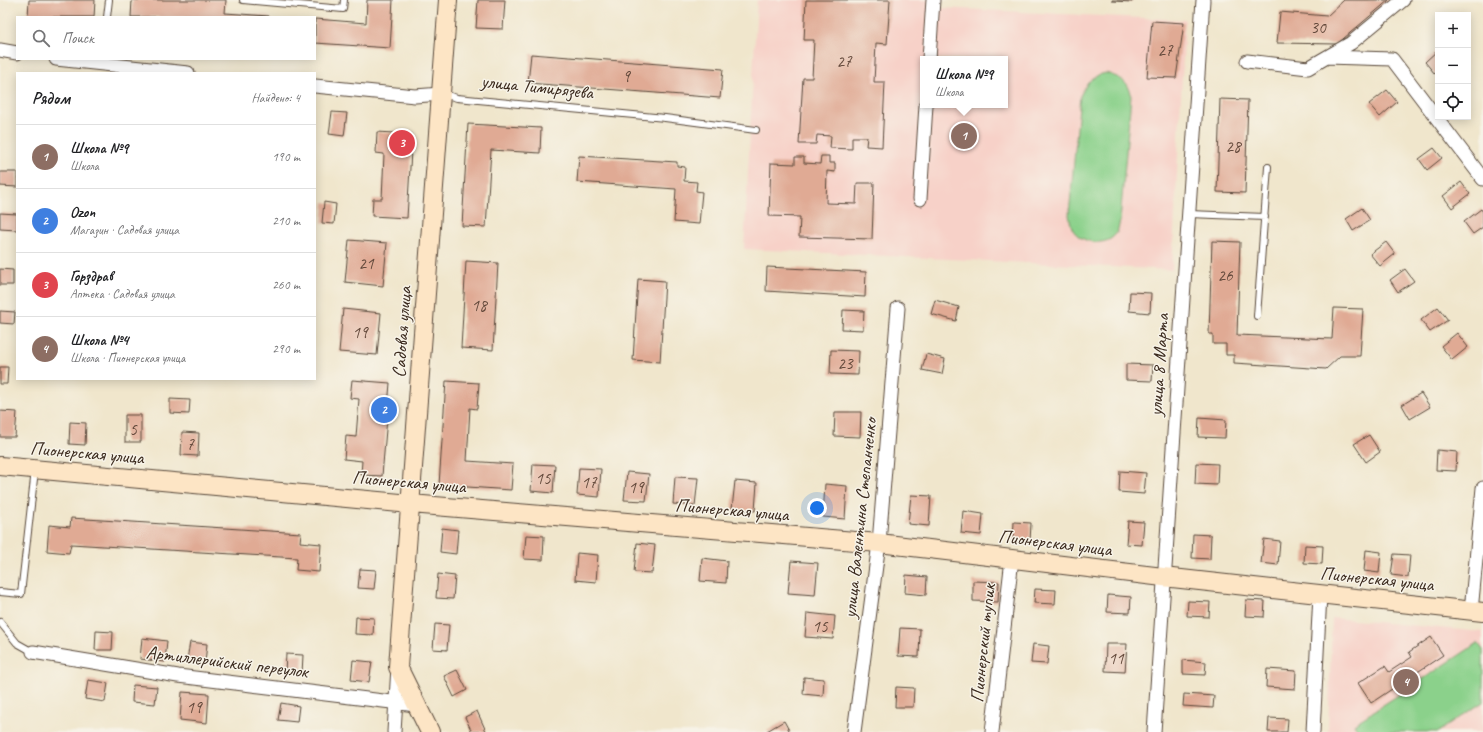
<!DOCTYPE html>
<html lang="ru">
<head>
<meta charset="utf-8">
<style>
	body { margin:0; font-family:Caveat,sans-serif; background:#f2f2f2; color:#202124 }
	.controls { position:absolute; right:12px; top:12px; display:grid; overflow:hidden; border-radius:0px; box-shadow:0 2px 10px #0003 }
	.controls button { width:36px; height:36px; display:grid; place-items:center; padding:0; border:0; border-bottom:1px solid #e0e0e0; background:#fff; color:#202124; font:20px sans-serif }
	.you { position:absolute; left:817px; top:508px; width:14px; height:14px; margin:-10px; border:3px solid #fff; border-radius:50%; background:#1a73e8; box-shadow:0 0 0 6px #1a73e833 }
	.badge { display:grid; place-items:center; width:26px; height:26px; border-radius:50%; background:#111827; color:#fff; font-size:13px; font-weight:700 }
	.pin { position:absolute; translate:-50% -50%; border:2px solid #fff; box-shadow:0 1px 4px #0006 }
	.popup { position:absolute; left:920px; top:56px; width:88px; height:52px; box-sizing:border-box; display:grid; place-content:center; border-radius:0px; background:#fff; filter:drop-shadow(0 1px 3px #0005); font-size:13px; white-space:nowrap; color:#757577 }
	.popup b { font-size:15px; color:#202124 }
	.popup::after { content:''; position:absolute; left:50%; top:100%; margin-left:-8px; border:8px solid transparent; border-top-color:#fff }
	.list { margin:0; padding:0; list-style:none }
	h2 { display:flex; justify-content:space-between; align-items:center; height:52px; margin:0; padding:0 16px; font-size:17px }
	h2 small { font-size:13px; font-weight:400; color:#757577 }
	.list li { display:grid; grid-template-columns:26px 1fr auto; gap:12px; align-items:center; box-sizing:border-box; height:64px; padding:0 16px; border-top:1px solid #e0e0e0 }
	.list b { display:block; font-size:15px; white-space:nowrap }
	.list p { margin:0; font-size:13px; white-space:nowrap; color:#757577 }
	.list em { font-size:13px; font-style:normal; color:#757577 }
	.icon { flex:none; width:22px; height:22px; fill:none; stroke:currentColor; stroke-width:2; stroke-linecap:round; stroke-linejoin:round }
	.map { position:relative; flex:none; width:1483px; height:732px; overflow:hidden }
	.search { position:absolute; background:#fff; box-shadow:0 2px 10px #0003; left:16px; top:16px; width:300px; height:44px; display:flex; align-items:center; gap:10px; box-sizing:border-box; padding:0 14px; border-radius:0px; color:#757577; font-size:15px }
	.panel { position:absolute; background:#fff; box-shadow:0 2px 10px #0003; left:16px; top:72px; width:300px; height:308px; border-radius:0px }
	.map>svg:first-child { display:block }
</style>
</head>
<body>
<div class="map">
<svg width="1483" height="732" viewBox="0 0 1483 732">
	<rect width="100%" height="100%" fill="#f7f3e8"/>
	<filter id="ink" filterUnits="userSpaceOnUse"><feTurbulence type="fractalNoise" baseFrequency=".025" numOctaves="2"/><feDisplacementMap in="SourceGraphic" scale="8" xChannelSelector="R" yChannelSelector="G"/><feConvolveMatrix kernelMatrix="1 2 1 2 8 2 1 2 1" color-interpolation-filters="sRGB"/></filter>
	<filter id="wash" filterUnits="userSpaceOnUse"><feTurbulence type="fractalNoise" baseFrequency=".012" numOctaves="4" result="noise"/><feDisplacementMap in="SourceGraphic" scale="16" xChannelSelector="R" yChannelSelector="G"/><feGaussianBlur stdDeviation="0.9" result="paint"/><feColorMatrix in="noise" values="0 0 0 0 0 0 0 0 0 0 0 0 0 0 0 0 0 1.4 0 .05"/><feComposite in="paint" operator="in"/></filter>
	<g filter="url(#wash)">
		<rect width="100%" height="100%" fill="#f0e6cc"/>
		<path fill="#f7d1c8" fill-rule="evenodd" d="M 757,0 L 940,0 L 940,8 L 1185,20 L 1172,270 L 744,249 ZM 923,59 L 1005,59 L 1005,105 L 923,105 Z
			M 1332,618 L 1483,632 L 1483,732 L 1328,732 Z"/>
		<path fill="#8bd18b" stroke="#637e54" d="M 1106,73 C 1123,79 1125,79 1131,96 L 1120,221 C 1119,225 1118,232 1115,235 C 1105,247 1081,243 1073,230 C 1071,227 1070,220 1069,215 L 1080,96 C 1087,83 1091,76 1106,73 Z
			M 1478,643 L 1483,650 L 1483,702 L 1438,732 L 1359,732 L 1354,724 Z"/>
		<g id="blocks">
			<path fill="#e0aa94" d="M 29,0 L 95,0 L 94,17 L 28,17 Z
				M 132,0 L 226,0 L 225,13 L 269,16 L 269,17 L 131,17 Z
				M 367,0 L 393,0 L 390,48 L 315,43 L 315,19 L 366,23 Z
				M 478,0 L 505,0 L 503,29 L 476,28 Z
				M 806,0 L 890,0 L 887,44 L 876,43 L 874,82 L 885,82 L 882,147 L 866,146 L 867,137 L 852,137 L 852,149 L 830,148 L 831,136 L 817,135 L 816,144 L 799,144 L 803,78 L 812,78 L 814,40 L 804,40 Z
				M 1112,0 L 1133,0 L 1132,2 L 1112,1 Z
				M 1344,0 L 1389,0 L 1337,44 L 1277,43 L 1280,12 L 1327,16 Z
				M 1152,21 L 1184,23 L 1176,78 L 1147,77 Z
				M 1438,50 L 1438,72 L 1435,74 L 1425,62 Z
				M 531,54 L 723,69 L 720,98 L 528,83 Z
				M 1387,90 L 1397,102 L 1380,117 L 1369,104 Z
				M 1220,99 L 1248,100 L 1245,193 L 1217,192 Z
				M 332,112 L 347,113 L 344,136 L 329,134 Z
				M 468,124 L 541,128 L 540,153 L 491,150 L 486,227 L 462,226 Z
				M 377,132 L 412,134 L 407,218 L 372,216 L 373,199 L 382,199 L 384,154 L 376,153 Z
				M 1434,148 L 1442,158 L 1427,170 L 1419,159 Z
				M 579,156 L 677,162 L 677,166 L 685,167 L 684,181 L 697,182 L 696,191 L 702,192 L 699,224 L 674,222 L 676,189 L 577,182 Z
				M 821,156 L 829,156 L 829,163 L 835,163 L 835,172 L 827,171 L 826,203 L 856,204 L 857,183 L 874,183 L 872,239 L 799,237 L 800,217 L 769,216 L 771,163 L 795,164 L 795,157 L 804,157 L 804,163 L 820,164 Z
				M 0,172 L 17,172 L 17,187 L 0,186 Z
				M 1461,182 L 1470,194 L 1452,208 L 1443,196 Z
				M 324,202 L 336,204 L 334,224 L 322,223 Z
				M 1362,208 L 1370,220 L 1353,231 L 1346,219 Z
				M 1481,209 L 1483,212 L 1483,227 L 1473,234 L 1464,222 Z
				M 0,213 L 17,214 L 17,230 L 0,229 Z
				M 349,240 L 387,243 L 383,286 L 345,282 Z
				M 1212,241 L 1240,242 L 1237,335 L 1332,339 L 1334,308 L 1363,309 L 1360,356 L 1340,356 L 1326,369 L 1234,363 L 1234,355 L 1226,355 L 1226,344 L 1213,344 L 1213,334 L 1209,334 Z
				M 1386,242 L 1395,254 L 1380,266 L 1370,254 Z
				M 466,261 L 498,263 L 493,350 L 461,348 Z
				M 767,267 L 866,272 L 865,297 L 766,291 Z
				M 0,269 L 13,270 L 13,285 L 0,285 Z
				M 1405,269 L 1414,281 L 1398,292 L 1390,280 Z
				M 638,279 L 665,281 L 660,362 L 633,360 Z
				M 1130,292 L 1151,293 L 1150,313 L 1129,311 Z
				M 935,300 L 959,307 L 956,321 L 931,314 Z
				M 1438,307 L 1448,320 L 1430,332 L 1421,320 Z
				M 343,309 L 381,313 L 377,355 L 339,352 Z
				M 843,310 L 864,311 L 863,330 L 842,329 Z
				M 0,311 L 15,312 L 14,324 L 0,323 Z
				M 1457,333 L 1468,347 L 1452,360 L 1441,346 Z
				M 831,350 L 859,351 L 858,375 L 830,374 Z
				M 926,354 L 945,359 L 942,374 L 922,370 Z
				M 1126,364 L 1153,365 L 1152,381 L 1126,380 Z
				M 0,367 L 8,367 L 7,384 L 0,384 Z
				M 352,380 L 390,383 L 382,476 L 361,475 L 362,461 L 344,459 L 346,436 L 356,437 L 359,399 L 350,398 Z
				M 446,381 L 479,383 L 477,409 L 470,408 L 467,461 L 513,464 L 511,490 L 439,485 Z
				M 1421,393 L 1430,407 L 1410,419 L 1402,405 Z
				M 170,399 L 190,400 L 189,414 L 170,413 Z
				M 0,411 L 17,412 L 15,437 L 0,437 Z
				M 835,412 L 861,412 L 860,437 L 834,436 Z
				M 125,415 L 141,415 L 141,442 L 125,442 Z
				M 1199,418 L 1226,420 L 1225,438 L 1198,437 Z
				M 70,422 L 86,423 L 85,445 L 69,444 Z
				M 182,432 L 199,433 L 198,456 L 181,455 Z
				M 1369,435 L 1380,452 L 1366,462 L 1354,444 Z
				M 1437,450 L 1457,452 L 1456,471 L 1436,470 Z
				M 1196,463 L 1218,464 L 1217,485 L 1195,484 Z
				M 533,464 L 555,465 L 553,493 L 531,491 Z
				M 579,468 L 601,469 L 599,497 L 577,495 Z
				M 1120,471 L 1146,473 L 1144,494 L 1119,492 Z
				M 627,472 L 649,474 L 646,501 L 624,500 Z
				M 675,477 L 698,478 L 695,506 L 673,504 Z
				M 735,481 L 757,483 L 755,511 L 732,509 Z
				M 825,484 L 847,486 L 845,519 L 823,517 Z
				M 911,495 L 931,496 L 929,526 L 908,524 Z
				M 963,511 L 983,514 L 981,535 L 961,533 Z
				M 71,518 L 301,533 L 300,542 L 321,544 L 319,572 L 296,570 L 297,558 L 71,544 L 69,553 L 47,551 L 49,525 L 70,527 Z
				M 1128,521 L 1144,522 L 1142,545 L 1126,544 Z
				M 1014,522 L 1031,523 L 1030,542 L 1013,541 Z
				M 442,528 L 458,530 L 456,554 L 440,552 Z
				M 1193,534 L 1211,535 L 1210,559 L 1192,558 Z
				M 526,535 L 544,536 L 543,560 L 524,559 Z
				M 1264,539 L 1280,541 L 1278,565 L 1261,563 Z
				M 637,543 L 655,545 L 652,573 L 634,572 Z
				M 1305,545 L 1323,546 L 1322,564 L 1304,563 Z
				M 1366,550 L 1381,552 L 1379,573 L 1364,571 Z
				M 577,553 L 598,555 L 596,582 L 575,580 Z
				M 1394,554 L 1410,555 L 1408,577 L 1391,575 Z
				M 702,558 L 727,561 L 726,583 L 700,581 Z
				M 791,561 L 818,563 L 815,595 L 788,593 Z
				M 360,569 L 376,570 L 374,589 L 358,588 Z
				M 438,574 L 455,576 L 453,599 L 436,598 Z
				M 906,575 L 927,577 L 926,595 L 905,593 Z
				M 973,581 L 999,582 L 998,602 L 973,601 Z
				M 1035,589 L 1056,590 L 1055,604 L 1034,603 Z
				M 1108,595 L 1131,597 L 1130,613 L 1107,612 Z
				M 1246,600 L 1265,601 L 1264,617 L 1245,616 Z
				M 1188,601 L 1210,602 L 1209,617 L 1187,616 Z
				M 807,613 L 835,616 L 833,639 L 805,637 Z
				M 356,617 L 374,618 L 373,635 L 355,634 Z
				M 435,624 L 449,625 L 447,650 L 433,649 Z
				M 900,628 L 920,629 L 919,657 L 898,656 Z
				M 96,631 L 113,632 L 112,650 L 95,650 Z
				M 1431,637 L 1443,655 L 1371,703 L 1358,683 L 1385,666 L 1389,672 L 1412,657 L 1409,652 Z
				M 142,638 L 167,641 L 165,662 L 140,659 Z
				M 190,642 L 207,644 L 205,662 L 187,660 Z
				M 1033,644 L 1049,646 L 1047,664 L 1031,663 Z
				M 1106,644 L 1127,644 L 1125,672 L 1105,671 Z
				M 286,654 L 303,655 L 302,674 L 285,672 Z
				M 353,660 L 372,662 L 369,682 L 351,680 Z
				M 1183,660 L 1206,662 L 1205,675 L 1183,674 Z
				M 1267,669 L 1296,671 L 1295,689 L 1266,687 Z
				M 457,670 L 467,690 L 454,697 L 444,676 Z
				M 804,677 L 824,679 L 823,696 L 803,694 Z
				M 88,680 L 108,683 L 105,702 L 85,699 Z
				M 133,685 L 157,687 L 155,704 L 132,702 Z
				M 896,687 L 914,688 L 913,707 L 895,707 Z
				M 182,692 L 209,694 L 207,723 L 180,720 Z
				M 1184,694 L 1214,696 L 1213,708 L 1183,706 Z
				M 281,703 L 299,706 L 297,722 L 278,720 Z
				M 477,711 L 486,731 L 484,732 L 472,732 L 465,717 Z
				M 1269,718 L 1288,719 L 1287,732 L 1268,732 Z
				M 784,721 L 790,732 L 768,732 L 767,731 Z"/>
		</g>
	</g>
	<g filter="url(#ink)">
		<use href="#blocks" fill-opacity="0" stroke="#564638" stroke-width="1"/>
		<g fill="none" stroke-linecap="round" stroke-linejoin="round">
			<defs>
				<path id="lane" d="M 243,0 L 343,9 L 344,0
					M 107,17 L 109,0
					M 443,94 L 457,98 L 665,118 L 756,130
					M 1189,214 L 1265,217
					M 1257,316 L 1268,167
					M 0,592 L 21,594 L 35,470
					M 0,622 L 17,643 L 33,652"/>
				<path id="street" d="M 0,50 L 17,53
					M 1327,57 L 1392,59 L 1483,179
					M 56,59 L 188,73
					M 929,59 L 933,0
					M 1247,61 L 1308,68 L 1351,43 L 1403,0
					M 315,86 L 415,96 L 441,94
					M 920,199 L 926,105
					M 1471,611 L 1483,488
					M 33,652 L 178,676 L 416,705
					M 394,732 L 398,667
					M 854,732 L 879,543 L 898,308
					M 992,732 L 1012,559
					M 1154,732 L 1203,0
					M 1313,732 L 1320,594"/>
				<path id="secondary" d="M 0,466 L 411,504 L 879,543 L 1163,577 L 1483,612
					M 430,732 L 398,667 L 448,0"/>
			</defs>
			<use href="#lane" stroke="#564638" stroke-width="8"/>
			<use href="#street" stroke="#564638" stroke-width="15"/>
			<use href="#secondary" stroke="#564638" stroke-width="20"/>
			<use href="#lane" stroke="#fff" stroke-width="6"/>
			<use href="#street" stroke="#fff" stroke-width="13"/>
			<use href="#secondary" stroke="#fde5c5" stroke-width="18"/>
		</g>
	</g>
	<g text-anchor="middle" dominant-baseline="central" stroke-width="3" stroke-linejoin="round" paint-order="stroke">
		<g font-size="17" fill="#644a3c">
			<text x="1318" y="27">30</text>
			<text x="1165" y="50">27</text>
			<text x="844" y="61">27</text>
			<text x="626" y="76">9</text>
			<text x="1233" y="146">28</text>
			<text x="366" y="263">21</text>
			<text x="1225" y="275">26</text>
			<text x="479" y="305">18</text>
			<text x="360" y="332">19</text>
			<text x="845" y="363">23</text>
			<text x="133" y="429">5</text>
			<text x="190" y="444">7</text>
			<text x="543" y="478">15</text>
			<text x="589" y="482">17</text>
			<text x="636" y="487">19</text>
			<text x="820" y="626">15</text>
			<text x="1116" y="658">11</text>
			<text x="194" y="707">19</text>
		</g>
		<g font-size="19" fill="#3b2a1e" stroke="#f7f3e8">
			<text transform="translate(537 87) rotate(6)">улица Тимирязева</text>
			<text transform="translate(402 332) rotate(-86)">Садовая улица</text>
			<text transform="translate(1159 365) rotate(-86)">улица 8 Марта</text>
			<text transform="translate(87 453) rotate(5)">Пионерская улица</text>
			<text transform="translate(409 482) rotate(5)">Пионерская улица</text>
			<text transform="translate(732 510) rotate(5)">Пионерская улица</text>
			<text transform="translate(860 518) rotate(-84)">улица Валентина Степанченко</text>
			<text transform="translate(1055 543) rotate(7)">Пионерская улица</text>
			<text transform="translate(1377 579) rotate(6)">Пионерская улица</text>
			<text transform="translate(983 643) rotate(-84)">Пионерский тупик</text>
			<text transform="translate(227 662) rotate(7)">Артиллерийский переулок</text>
		</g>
	</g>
</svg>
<div class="controls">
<button>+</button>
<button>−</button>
<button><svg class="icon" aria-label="locate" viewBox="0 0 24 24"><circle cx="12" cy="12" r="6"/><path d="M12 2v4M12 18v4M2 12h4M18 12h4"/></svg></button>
</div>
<div class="you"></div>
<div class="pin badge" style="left:964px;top:136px;background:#8d6e63">1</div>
<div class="popup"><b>Школа №9</b>Школа</div>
<div class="pin badge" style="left:384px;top:410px;background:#3f7fe0">2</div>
<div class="pin badge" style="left:402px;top:143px;background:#e0444e">3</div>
<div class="pin badge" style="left:1406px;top:682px;background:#8d6e63">4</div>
<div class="search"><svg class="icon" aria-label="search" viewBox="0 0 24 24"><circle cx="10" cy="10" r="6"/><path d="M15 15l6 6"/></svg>Поиск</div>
<section class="panel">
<h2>Рядом<small>Найдено: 4</small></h2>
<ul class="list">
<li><span class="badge" style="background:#8d6e63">1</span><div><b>Школа №9</b><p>Школа</p></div><em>190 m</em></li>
<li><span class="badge" style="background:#3f7fe0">2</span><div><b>Ozon</b><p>Магазин · Садовая улица</p></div><em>210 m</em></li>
<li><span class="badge" style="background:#e0444e">3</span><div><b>Горздрав</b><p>Аптека · Садовая улица</p></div><em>260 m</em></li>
<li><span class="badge" style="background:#8d6e63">4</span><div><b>Школа №4</b><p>Школа · Пионерская улица</p></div><em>290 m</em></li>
</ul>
</section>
</div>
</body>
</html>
